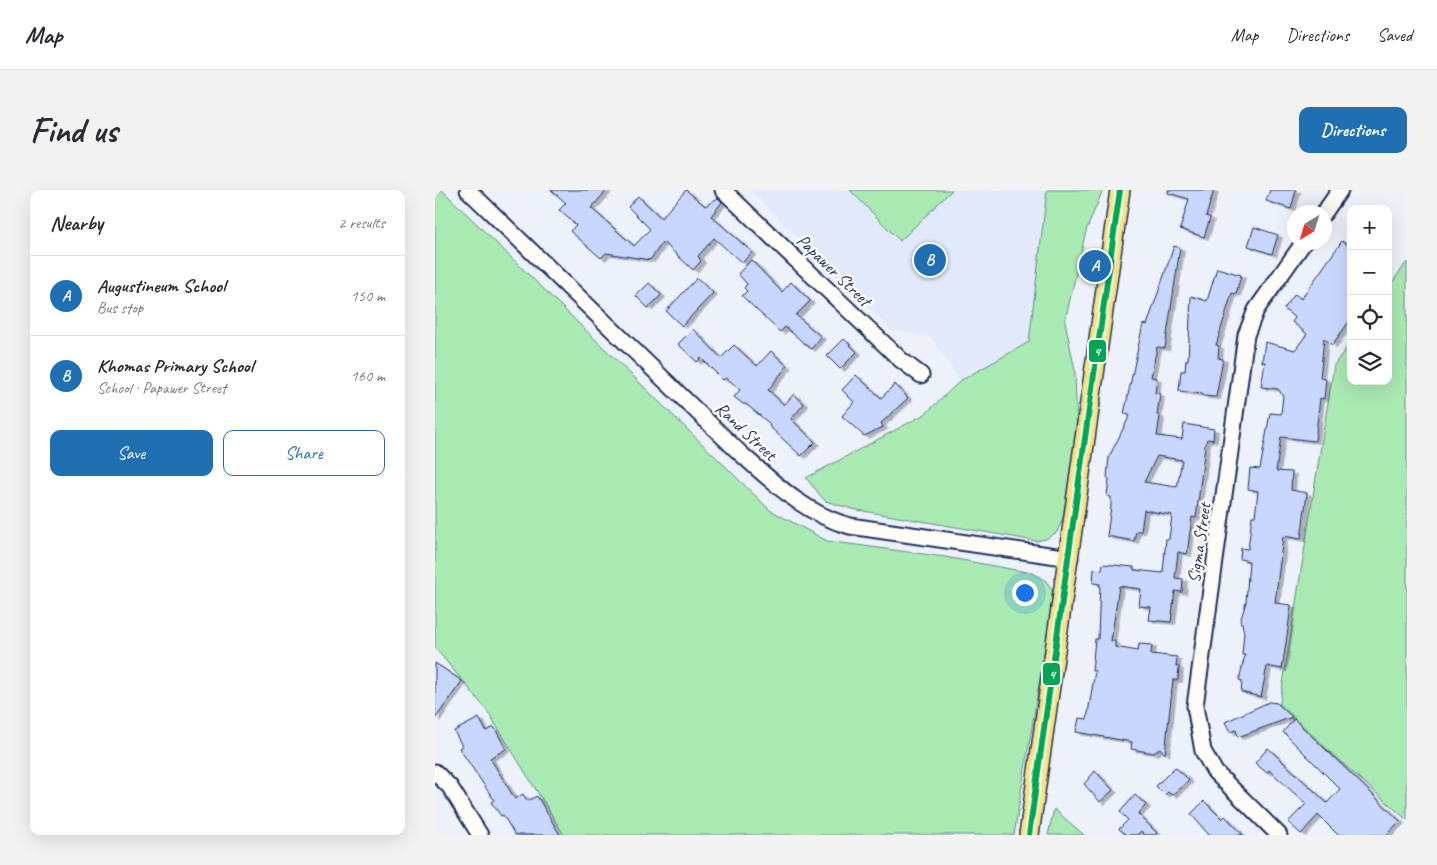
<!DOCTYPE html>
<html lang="en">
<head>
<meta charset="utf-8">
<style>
	body { margin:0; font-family:Caveat,sans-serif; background:#f2f2f3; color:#2b2b33 }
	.controls { position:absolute; right:15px; top:15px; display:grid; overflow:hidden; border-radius:10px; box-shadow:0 5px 20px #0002 }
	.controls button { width:45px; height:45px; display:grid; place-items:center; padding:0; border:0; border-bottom:1px solid #e1e1e2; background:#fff; color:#2b2b33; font:25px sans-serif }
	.compass { position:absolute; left:852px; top:15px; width:45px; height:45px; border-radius:50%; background:#fff; box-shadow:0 5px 20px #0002; rotate:218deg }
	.you { position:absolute; left:589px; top:402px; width:18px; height:18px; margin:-12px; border:4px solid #fff; border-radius:50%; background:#1a73e8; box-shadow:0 0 0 8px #1a73e833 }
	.badge { display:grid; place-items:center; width:32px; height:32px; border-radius:50%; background:#1f6fb2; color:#fff; font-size:16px; font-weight:700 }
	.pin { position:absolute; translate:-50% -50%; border:2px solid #fff; box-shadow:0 1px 5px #0006 }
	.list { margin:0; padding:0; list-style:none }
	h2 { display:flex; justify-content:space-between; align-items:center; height:65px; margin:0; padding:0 20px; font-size:21px }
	h2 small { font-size:16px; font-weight:400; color:#7c7c81 }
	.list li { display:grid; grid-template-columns:32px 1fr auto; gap:15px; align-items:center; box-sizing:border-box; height:80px; padding:0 20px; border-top:1px solid #e1e1e2 }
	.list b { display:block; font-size:19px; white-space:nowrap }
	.list p { margin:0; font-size:16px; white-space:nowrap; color:#7c7c81 }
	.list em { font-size:16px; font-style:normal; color:#7c7c81 }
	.actions { display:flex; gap:10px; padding:15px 20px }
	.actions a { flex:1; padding:11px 0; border:1px solid #1f6fb2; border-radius:10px; text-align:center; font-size:18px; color:#1f6fb2 }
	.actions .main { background:#1f6fb2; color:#fff }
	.icon { flex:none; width:28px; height:28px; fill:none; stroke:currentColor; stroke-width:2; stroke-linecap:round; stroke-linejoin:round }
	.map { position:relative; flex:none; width:972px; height:645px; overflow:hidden; border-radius:10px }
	header { display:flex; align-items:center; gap:30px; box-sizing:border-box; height:70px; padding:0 25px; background:#fff; border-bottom:1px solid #e1e1e2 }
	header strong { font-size:24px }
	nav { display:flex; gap:28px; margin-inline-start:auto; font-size:18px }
	.intro { display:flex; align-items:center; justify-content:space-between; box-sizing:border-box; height:120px; padding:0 30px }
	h1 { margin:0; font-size:35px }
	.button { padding:12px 22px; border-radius:10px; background:#1f6fb2; color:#fff; font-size:18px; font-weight:700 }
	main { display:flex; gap:30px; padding:0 30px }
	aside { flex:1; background:#fff; border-radius:10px; box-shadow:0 5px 20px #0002 }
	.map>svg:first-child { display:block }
</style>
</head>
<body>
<header>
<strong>Map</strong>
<nav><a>Map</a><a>Directions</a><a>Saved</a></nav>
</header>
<div class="intro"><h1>Find us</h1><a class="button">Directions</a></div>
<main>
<aside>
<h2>Nearby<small>2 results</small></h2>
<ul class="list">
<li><span class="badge">A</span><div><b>Augustineum School</b><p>Bus stop</p></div><em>150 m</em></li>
<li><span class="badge">B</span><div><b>Khomas Primary School</b><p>School · Papawer Street</p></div><em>160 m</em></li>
</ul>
<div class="actions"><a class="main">Save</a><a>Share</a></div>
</aside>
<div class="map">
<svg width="972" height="645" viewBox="0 0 972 645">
	<defs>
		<filter id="shadow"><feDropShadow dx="4.5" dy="2.5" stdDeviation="0" flood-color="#0004"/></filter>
	</defs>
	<rect width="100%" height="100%" fill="#edf1f9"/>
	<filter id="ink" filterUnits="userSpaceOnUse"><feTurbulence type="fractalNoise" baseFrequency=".02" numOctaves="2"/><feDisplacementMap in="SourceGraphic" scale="10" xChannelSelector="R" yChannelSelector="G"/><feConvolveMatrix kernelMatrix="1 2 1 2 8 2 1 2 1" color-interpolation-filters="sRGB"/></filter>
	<g filter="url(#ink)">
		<path fill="#e2e9fa" d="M 315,0 L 612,0 L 594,152 L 525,191 L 496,147 L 456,140 Z"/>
		<path fill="#a9e9b2" stroke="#628c88" d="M 0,0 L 7,0 L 335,320 L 392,351 L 510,367 L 597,383 L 610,390 L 617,399 L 617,416 L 579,645 L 129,645 L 51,519 L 0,458 Z
			M 415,0 L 517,0 L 465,51 Z
			M 612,0 L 668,0 L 651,41 L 630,131 L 640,181 L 642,241 L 628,328 L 622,342 L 611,349 L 601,351 L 417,319 L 390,311 L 371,288 L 490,224 L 525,191 L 594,152 Z
			M 972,72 L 972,630 L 844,518 L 899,175 L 916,152 L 916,191 L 953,191 L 953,98 Z
			M 619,619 L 649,645 L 613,645 Z"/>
		<path fill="#c9d6fd" stroke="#1b2f5e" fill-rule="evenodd" filter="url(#shadow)" d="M 116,0 L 172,0 L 156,18 L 199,56 L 215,39 L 193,17 L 203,6 L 226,28 L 251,0 L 270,16 L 283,8 L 287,12 L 276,26 L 317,62 L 307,73 L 279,48 L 263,66 L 266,71 L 258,80 L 228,52 L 215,70 L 171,63 L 166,68 L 135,41 L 141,35 L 124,20 L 131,13 Z
			M 733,0 L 779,0 L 771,26 L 775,28 L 769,47 L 745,39 L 754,9 L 733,3 Z
			M 835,0 L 861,0 L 856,19 L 831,11 Z
			M 819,37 L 843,45 L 837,64 L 813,56 Z
			M 907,51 L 916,57 L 916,129 L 897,155 L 889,148 L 885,188 L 891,189 L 889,209 L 885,208 L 880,251 L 846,247 L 841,281 L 857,282 L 856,300 L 872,303 L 866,349 L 848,346 L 840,413 L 856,415 L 853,439 L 847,479 L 832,476 L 826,507 L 806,502 L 807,491 L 804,490 L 810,465 L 807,465 L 809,443 L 807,433 L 805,432 L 811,412 L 814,371 L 805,369 L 806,358 L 813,359 L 817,326 L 820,326 L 823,301 L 813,299 L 815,278 L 825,279 L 835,223 L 846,224 L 848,206 L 843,199 L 826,197 L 830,172 L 827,172 L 830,152 L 860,160 L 872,144 L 857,132 L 860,128 L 849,119 L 860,104 L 866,109 Z
			M 739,56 L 745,58 L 730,158 L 722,157 L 716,187 L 722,188 L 720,203 L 725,204 L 722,225 L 725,226 L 722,246 L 747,249 L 749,234 L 779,239 L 778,250 L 772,249 L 770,256 L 761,328 L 757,327 L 752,364 L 743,362 L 740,388 L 748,389 L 747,402 L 740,401 L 736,432 L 714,430 L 716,417 L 704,416 L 706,399 L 684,396 L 676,451 L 680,451 L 680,457 L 703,461 L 704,454 L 717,455 L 716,464 L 742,467 L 741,476 L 744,477 L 743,490 L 738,490 L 730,564 L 725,558 L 719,563 L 696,559 L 697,552 L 641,542 L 644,528 L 652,529 L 660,481 L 657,481 L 660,449 L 663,449 L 665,394 L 658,393 L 659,379 L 667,380 L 668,374 L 699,377 L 699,380 L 728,383 L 731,349 L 734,349 L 737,325 L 709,320 L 706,341 L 701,341 L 699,351 L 672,346 L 676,316 L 676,307 L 672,306 L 674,289 L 672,287 L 674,267 L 695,225 L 689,224 L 708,134 L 712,135 ZM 722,266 L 747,270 L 742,297 L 709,292 Z
			M 316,70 L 347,102 L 356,92 L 375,111 L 361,125 L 386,147 L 376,159 L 350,137 L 345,142 L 307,106 L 312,101 L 309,98 L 312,94 L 303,84 Z
			M 782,78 L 806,85 L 801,104 L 797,103 L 781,155 L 784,156 L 783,168 L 788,169 L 781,207 L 768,206 L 768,204 L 744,201 L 746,181 L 750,181 L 751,170 L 753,170 L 756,106 L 772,111 Z
			M 262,88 L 278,103 L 247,136 L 231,121 Z
			M 214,93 L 226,105 L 213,118 L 201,106 Z
			M 258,139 L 286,168 L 299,155 L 322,176 L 336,161 L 352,176 L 333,200 L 349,215 L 359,204 L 369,214 L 356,229 L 380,252 L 366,266 L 334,236 L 335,234 L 311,214 L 308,214 L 299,207 L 305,200 L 292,188 L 288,190 L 266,168 L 262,172 L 243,154 Z
			M 409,149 L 422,162 L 405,179 L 392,166 Z
			M 421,185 L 446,208 L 460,194 L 473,208 L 446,233 L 448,237 L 429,246 L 407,226 L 419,212 L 407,200 Z
			M 0,473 L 27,491 L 0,529 Z
			M 834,512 L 842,513 L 857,527 L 803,547 L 801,540 L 795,542 L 790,532 Z
			M 44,528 L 51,541 L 59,537 L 71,559 L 55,568 L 80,609 L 88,604 L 92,611 L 102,606 L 125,645 L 80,645 L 68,625 L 66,626 L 56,612 L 59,610 L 24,558 L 27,556 L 19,541 Z
			M 859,529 L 965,631 L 951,645 L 903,645 L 883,625 L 866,644 L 853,632 L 871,614 L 834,580 L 832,583 L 820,573 L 833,558 L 892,613 L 905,599 L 848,542 Z
			M 740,577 L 754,590 L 737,605 L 733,602 L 730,605 L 721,596 Z
			M 660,581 L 678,600 L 665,612 L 649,594 Z
			M 700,605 L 711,615 L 703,624 L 722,643 L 720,645 L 710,645 L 706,641 L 702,645 L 691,645 L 684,639 L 693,630 L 685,622 Z
			M 769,611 L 787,629 L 790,626 L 808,645 L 774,645 L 756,624 Z"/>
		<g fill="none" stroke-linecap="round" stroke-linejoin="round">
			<defs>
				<path id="minor" d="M 33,0 L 305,263 C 339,293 370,324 415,336 L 635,368
					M 288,0 L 466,170 L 486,185
					M 889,23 L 905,0
					M 0,582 L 15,597 L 45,645
					M 844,645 L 780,582 L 768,561 L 760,516 L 811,145 L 821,120 L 869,52"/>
				<path id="major" d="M 594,645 L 685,0"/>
			</defs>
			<use href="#minor" stroke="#1b2f5e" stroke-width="19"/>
			<use href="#major" stroke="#1b2f5e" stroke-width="22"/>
			<use href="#minor" stroke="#fdfcf7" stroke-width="15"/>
			<use href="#major" stroke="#f5e382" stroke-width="19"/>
			<defs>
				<path id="bus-1" d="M 594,645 L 685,0"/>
			</defs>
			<use href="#bus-1" stroke="#fdfcf7" stroke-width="10"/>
			<use href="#bus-1" stroke="#00a651" stroke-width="6"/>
		</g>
	</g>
	<g text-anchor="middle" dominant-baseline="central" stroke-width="5" stroke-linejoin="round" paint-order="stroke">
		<g font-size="18" fill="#1b2f5e" stroke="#fdfcf7">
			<text transform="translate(399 80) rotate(44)">Papawer Street</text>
			<text transform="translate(311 241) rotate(43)">Rand Street</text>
			<text transform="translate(764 353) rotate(-82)">Sigma Street</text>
		</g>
	</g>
	<g stroke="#fdfcf7" stroke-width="2">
		<rect x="653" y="149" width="19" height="24" rx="5" fill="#00a651"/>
		<rect x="607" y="472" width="19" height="24" rx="5" fill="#00a651"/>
	</g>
	<g font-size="14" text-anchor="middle" font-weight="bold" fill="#fff">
		<text x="662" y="166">4</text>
		<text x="617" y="489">4</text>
	</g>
</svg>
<div class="controls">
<button>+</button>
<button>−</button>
<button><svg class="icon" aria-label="locate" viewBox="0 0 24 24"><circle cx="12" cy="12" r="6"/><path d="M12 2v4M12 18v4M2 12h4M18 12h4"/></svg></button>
<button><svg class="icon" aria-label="layers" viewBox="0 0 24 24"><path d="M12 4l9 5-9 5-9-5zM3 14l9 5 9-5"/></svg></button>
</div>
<svg class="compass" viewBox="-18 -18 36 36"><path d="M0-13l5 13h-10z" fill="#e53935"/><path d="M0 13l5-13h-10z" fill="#7c7c81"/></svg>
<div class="you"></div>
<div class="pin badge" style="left:660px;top:76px">A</div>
<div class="pin badge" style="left:495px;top:70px">B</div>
</div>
</main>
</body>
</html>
